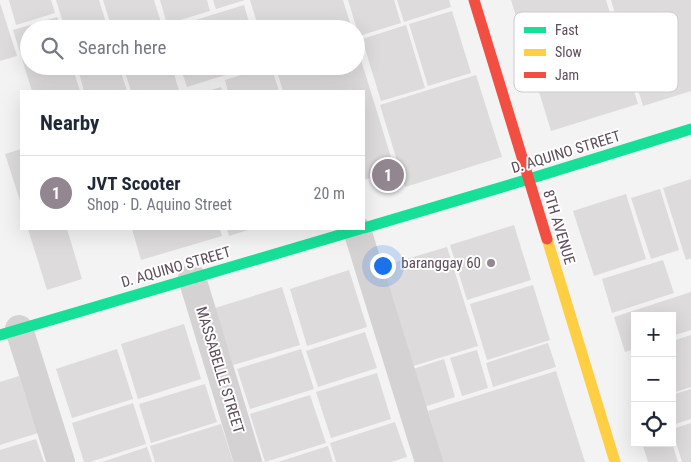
<!DOCTYPE html>
<html lang="en">
<head>
<meta charset="utf-8">
<style>
	body { margin:0; font-family:"Roboto Condensed",sans-serif; background:#f6f6f7; color:#1f2937 }
	.controls { position:absolute; right:15px; bottom:15px; display:grid; overflow:hidden; border-radius:0px; box-shadow:0 5px 20px #0002 }
	.controls button { width:45px; height:45px; display:grid; place-items:center; padding:0; border:0; border-bottom:1px solid #e0e1e3; background:#fff; color:#1f2937; font:25px sans-serif }
	.you { position:absolute; left:382px; top:265px; width:18px; height:18px; margin:-12px; border:4px solid #fff; border-radius:50%; background:#1a73e8; box-shadow:0 0 0 8px #1a73e833 }
	.badge { display:grid; place-items:center; width:32px; height:32px; border-radius:50%; background:#928690; color:#fff; font-size:16px; font-weight:700 }
	.pin { position:absolute; translate:-50% -50%; border:2px solid #fff; box-shadow:0 1px 5px #0006 }
	.list { margin:0; padding:0; list-style:none }
	h2 { display:flex; justify-content:space-between; align-items:center; height:65px; margin:0; padding:0 20px; font-size:21px }
	h2 small { font-size:16px; font-weight:400; color:#747a83 }
	.list li { display:grid; grid-template-columns:32px 1fr auto; gap:15px; align-items:center; box-sizing:border-box; height:75px; padding:0 20px; border-top:1px solid #e0e1e3 }
	.list b { display:block; font-size:19px; white-space:nowrap }
	.list p { margin:0; font-size:16px; white-space:nowrap; color:#747a83 }
	.list em { font-size:16px; font-style:normal; color:#747a83 }
	.icon { flex:none; width:28px; height:28px; fill:none; stroke:currentColor; stroke-width:2; stroke-linecap:round; stroke-linejoin:round }
	.map { position:relative; flex:none; width:691px; height:462px; overflow:hidden }
	.search { position:absolute; background:#fff; box-shadow:0 5px 20px #0002; left:20px; top:20px; width:345px; height:55px; display:flex; align-items:center; gap:12px; box-sizing:border-box; padding:0 18px; border-radius:28px; color:#747a83; font-size:19px }
	.panel { position:absolute; background:#fff; box-shadow:0 5px 20px #0002; left:20px; top:90px; width:345px; height:140px; border-radius:0px }
	.map>svg:first-child { display:block }
</style>
</head>
<body>
<div class="map">
<svg width="691" height="462" viewBox="0 0 691 462">
	<rect width="100%" height="100%" fill="#f3f3f3"/>
	<path fill="#dddbdc" d="M 9,0 L 51,0 L 55,13 L 16,25 Z
		M 56,0 L 99,0 L 108,29 L 65,29 Z
		M 103,0 L 154,0 L 163,29 L 112,29 Z
		M 160,0 L 207,0 L 210,11 L 167,24 Z
		M 213,0 L 245,0 L 216,9 Z
		M 250,0 L 343,0 L 352,29 L 259,29 Z
		M 348,0 L 394,0 L 401,23 L 359,36 Z
		M 397,0 L 449,0 L 451,7 L 404,22 Z
		M 511,0 L 606,0 L 638,104 L 551,131 Z
		M 611,0 L 691,0 L 691,91 L 643,106 Z
		M 0,3 L 17,56 L 0,61 Z
		M 244,5 L 251,29 L 170,29 L 170,28 Z
		M 452,11 L 471,73 L 428,86 L 409,24 Z
		M 57,17 L 61,29 L 29,29 L 29,66 L 72,66 L 80,91 L 32,91 L 13,30 Z
		M 406,25 L 425,88 L 381,101 L 362,39 Z
		M 356,44 L 395,170 L 364,180 L 364,91 L 283,91 L 276,68 L 283,66 L 356,66 Z
		M 77,66 L 119,66 L 127,91 L 84,91 Z
		M 123,66 L 172,66 L 179,91 L 131,91 Z
		M 180,66 L 251,66 L 251,67 L 187,87 Z
		M 271,66 L 279,91 L 228,91 L 225,80 Z
		M 476,75 L 502,157 L 405,187 L 380,105 Z
		M 221,87 L 222,91 L 208,91 Z
		M 21,149 L 21,204 L 5,154 Z
		M 691,179 L 691,258 L 686,260 L 663,188 Z
		M 660,189 L 679,250 L 651,259 L 631,198 Z
		M 626,194 L 646,259 L 594,276 L 573,211 Z
		M 514,225 L 531,280 L 467,300 L 450,245 Z
		M 28,229 L 67,229 L 82,279 L 47,290 Z
		M 132,229 L 220,229 L 222,236 L 141,260 Z
		M 227,229 L 251,229 L 229,236 Z
		M 447,247 L 478,346 L 407,368 L 376,268 Z
		M 663,260 L 674,293 L 612,313 L 602,279 Z
		M 349,270 L 367,327 L 307,346 L 290,289 Z
		M 533,285 L 550,340 L 487,360 L 470,304 Z
		M 282,287 L 300,345 L 233,365 L 215,308 Z
		M 691,292 L 691,330 L 672,336 L 672,316 L 635,316 L 635,349 L 625,352 L 614,317 Z
		M 184,324 L 201,379 L 138,399 L 121,344 Z
		M 365,332 L 377,368 L 318,387 L 306,351 Z
		M 691,335 L 691,387 L 672,393 L 672,341 Z
		M 548,343 L 556,367 L 493,387 L 486,363 Z
		M 117,349 L 133,399 L 72,418 L 56,369 Z
		M 301,349 L 314,389 L 250,409 L 237,369 Z
		M 477,350 L 488,388 L 462,396 L 450,358 Z
		M 444,359 L 455,397 L 424,407 L 413,369 Z
		M 556,371 L 585,462 L 443,462 L 428,411 Z
		M 377,373 L 391,419 L 331,438 L 316,392 Z
		M 19,376 L 38,433 L 0,445 L 0,382 Z
		M 205,384 L 217,422 L 151,443 L 139,404 Z
		M 691,389 L 691,419 L 672,425 L 672,395 Z
		M 310,395 L 326,443 L 265,462 L 250,414 Z
		M 133,403 L 146,444 L 90,462 L 84,462 L 72,423 Z
		M 395,422 L 407,457 L 391,462 L 336,462 L 330,443 Z
		M 691,423 L 691,462 L 682,462 L 672,429 Z
		M 221,424 L 233,462 L 155,462 L 150,446 Z
		M 36,439 L 44,462 L 0,462 L 0,450 Z
		M 642,443 L 672,443 L 678,462 L 648,462 Z
		M 328,446 L 333,462 L 278,462 Z
		M 147,447 L 152,462 L 102,462 Z"/>
	<g fill="none" stroke-linecap="round" stroke-linejoin="round">
		<path stroke="#d5d2d4" stroke-width="28" d="M 357,230 L 429,462
			M 192,278 L 248,462
			M 19,329 L 61,462"/>
		<path stroke="#16e098" stroke-width="11" d="M 364,228 L 529,179 L 691,129
			M 0,335 L 360,229"/>
		<path stroke="#ffcf43" stroke-width="11" d="M 547,239 L 615,462"/>
		<path stroke="#f24e42" stroke-width="11" d="M 474,0 L 547,239"/>
	</g>
	<circle fill="#928690" stroke="#fff" stroke-width="2" cx="491" cy="263" r="5"/>
	<g text-anchor="middle" dominant-baseline="central" stroke-width="4" stroke-linejoin="round" paint-order="stroke">
		<g font-size="15" fill="#5d4c5a" stroke="#fff">
			<text transform="translate(566 152) rotate(-17)">D. AQUINO STREET</text>
			<text transform="translate(559 227) rotate(73)">8TH AVENUE</text>
			<text transform="translate(176 267) rotate(-16)">D. AQUINO STREET</text>
			<text transform="translate(220 370) rotate(73)">MASSABELLE STREET</text>
		</g>
		<g font-size="15" fill="#5d4c5a" stroke="#fff" text-anchor="end">
			<text x="481" y="263">baranggay 60</text>
		</g>
	</g>
	<rect x="514" y="12" width="164" height="80" rx="8" fill="#fff" stroke="#cec9ce" stroke-width="1"/>
	<rect x="524" y="27" width="22" height="6" fill="#16e098"/>
	<rect x="524" y="49" width="22" height="7" fill="#ffcf43"/>
	<rect x="524" y="72" width="22" height="6" fill="#f24e42"/>
	<g font-size="14" fill="#5d4c5a">
		<text x="555" y="35">Fast</text>
		<text x="555" y="57">Slow</text>
		<text x="555" y="80">Jam</text>
	</g>
</svg>
<div class="controls">
<button>+</button>
<button>−</button>
<button><svg class="icon" aria-label="locate" viewBox="0 0 24 24"><circle cx="12" cy="12" r="6"/><path d="M12 2v4M12 18v4M2 12h4M18 12h4"/></svg></button>
</div>
<div class="you"></div>
<div class="pin badge" style="left:388px;top:175px">1</div>
<div class="search"><svg class="icon" aria-label="search" viewBox="0 0 24 24"><circle cx="10" cy="10" r="6"/><path d="M15 15l6 6"/></svg>Search here</div>
<section class="panel">
<h2>Nearby<small></small></h2>
<ul class="list">
<li><span class="badge">1</span><div><b>JVT Scooter</b><p>Shop · D. Aquino Street</p></div><em>20 m</em></li>
</ul>
</section>
</div>
</body>
</html>
